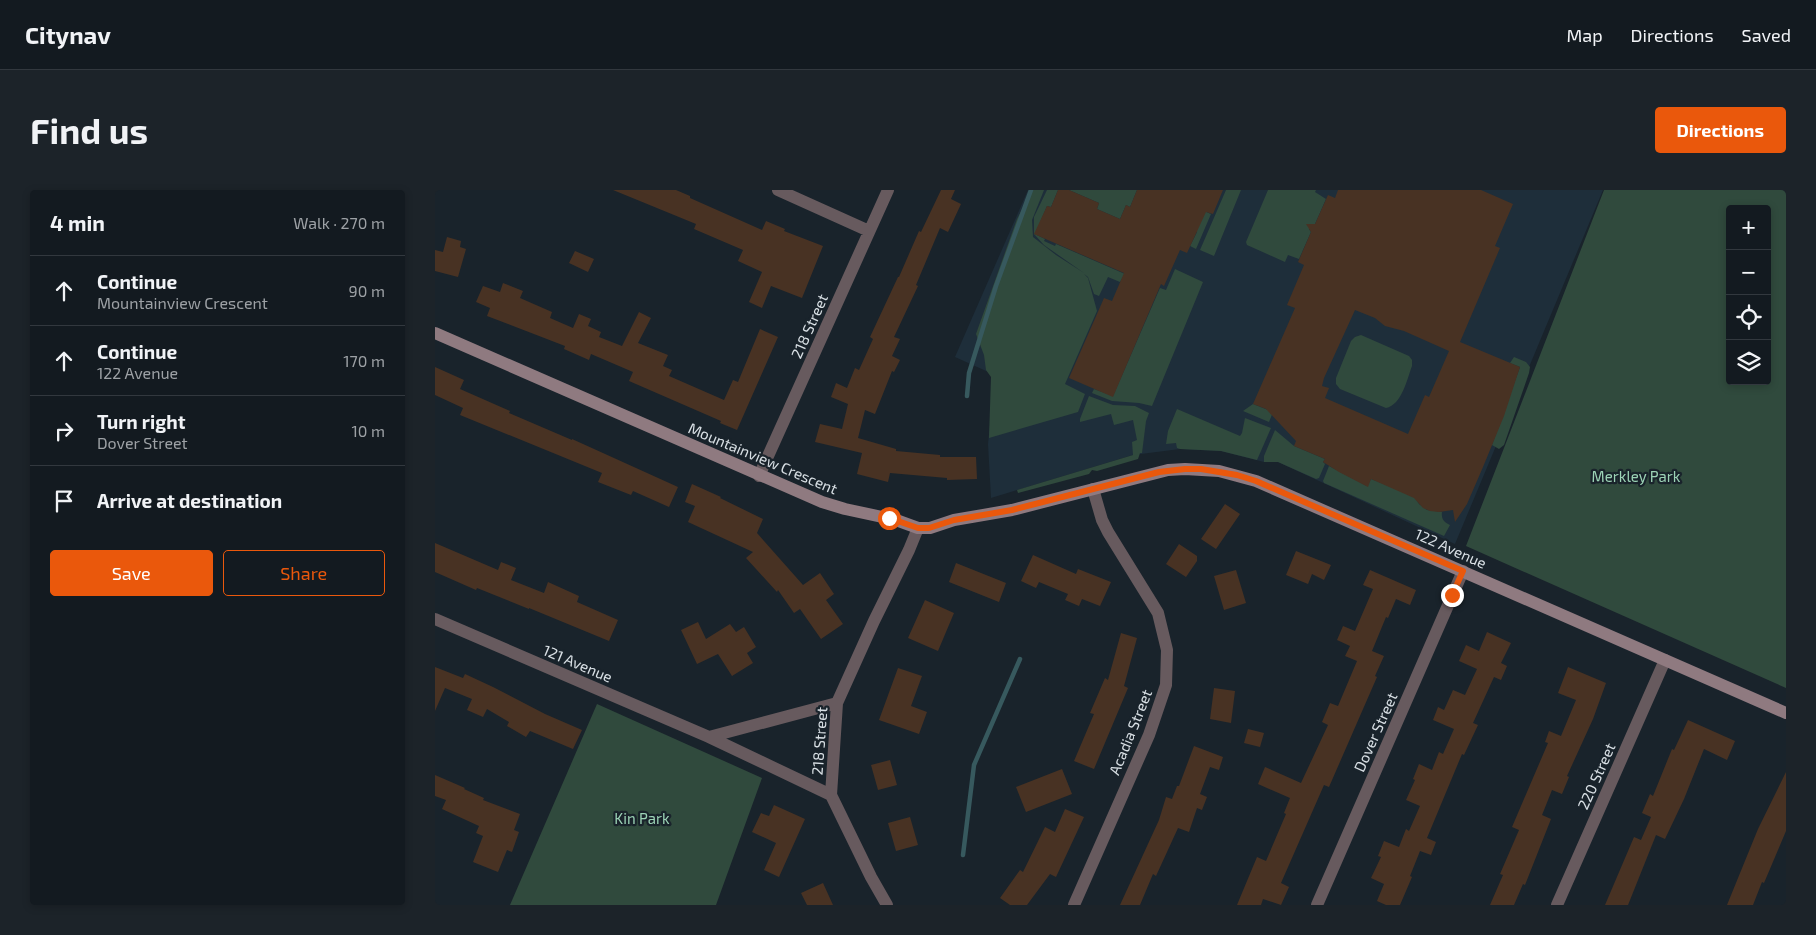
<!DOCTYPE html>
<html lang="en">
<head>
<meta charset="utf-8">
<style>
	body { margin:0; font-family:"Exo 2",sans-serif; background:#1c2329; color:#f1f3f6 }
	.controls { position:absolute; right:15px; top:15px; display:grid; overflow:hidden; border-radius:5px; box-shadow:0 2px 8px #0003 }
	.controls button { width:45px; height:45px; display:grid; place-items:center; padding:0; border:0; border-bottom:1px solid #32383e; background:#131a20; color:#f1f3f6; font:25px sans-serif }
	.stop { position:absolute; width:15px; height:15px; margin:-11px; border:4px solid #ea580c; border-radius:50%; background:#fff }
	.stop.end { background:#ea580c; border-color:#fff; box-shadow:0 1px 5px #0008 }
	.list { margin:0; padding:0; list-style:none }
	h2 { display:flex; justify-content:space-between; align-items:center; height:65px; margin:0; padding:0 20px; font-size:21px }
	h2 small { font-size:16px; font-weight:400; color:#9da1a5 }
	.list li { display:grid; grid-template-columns:32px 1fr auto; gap:15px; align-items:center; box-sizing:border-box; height:70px; padding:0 20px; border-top:1px solid #32383e }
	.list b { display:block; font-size:19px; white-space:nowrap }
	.list p { margin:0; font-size:16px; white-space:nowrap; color:#9da1a5 }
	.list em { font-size:16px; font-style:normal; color:#9da1a5 }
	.actions { display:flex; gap:10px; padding:15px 20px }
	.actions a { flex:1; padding:11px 0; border:1px solid #ea580c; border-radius:5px; text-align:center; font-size:18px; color:#ea580c }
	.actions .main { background:#ea580c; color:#fff }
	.icon { flex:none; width:28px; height:28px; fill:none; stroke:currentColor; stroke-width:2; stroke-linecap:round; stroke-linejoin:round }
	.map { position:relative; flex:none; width:1351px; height:715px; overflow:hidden; border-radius:5px }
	header { display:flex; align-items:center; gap:30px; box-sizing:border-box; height:70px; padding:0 25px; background:#131a20; border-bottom:1px solid #32383e }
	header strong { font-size:24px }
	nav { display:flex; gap:28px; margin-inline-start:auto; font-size:18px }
	.intro { display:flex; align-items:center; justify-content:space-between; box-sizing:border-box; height:120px; padding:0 30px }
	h1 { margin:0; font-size:35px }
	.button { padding:12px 22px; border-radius:5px; background:#ea580c; color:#fff; font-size:18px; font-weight:700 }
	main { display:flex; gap:30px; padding:0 30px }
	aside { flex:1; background:#131a20; border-radius:5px; box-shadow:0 2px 8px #0003 }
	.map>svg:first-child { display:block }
</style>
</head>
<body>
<header>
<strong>Citynav</strong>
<nav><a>Map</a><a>Directions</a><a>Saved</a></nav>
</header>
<div class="intro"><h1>Find us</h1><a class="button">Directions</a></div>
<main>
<aside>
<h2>4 min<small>Walk · 270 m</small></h2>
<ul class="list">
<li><svg class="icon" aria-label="ahead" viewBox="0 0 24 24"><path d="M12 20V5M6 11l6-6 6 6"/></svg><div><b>Continue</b><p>Mountainview Crescent</p></div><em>90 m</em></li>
<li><svg class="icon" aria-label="ahead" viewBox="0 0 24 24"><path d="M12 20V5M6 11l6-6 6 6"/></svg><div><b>Continue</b><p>122 Avenue</p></div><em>170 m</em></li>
<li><svg class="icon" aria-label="right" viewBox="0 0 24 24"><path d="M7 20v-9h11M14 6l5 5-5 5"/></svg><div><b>Turn right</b><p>Dover Street</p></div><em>10 m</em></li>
<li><svg class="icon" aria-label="arrive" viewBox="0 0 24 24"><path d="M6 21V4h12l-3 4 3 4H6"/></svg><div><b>Arrive at destination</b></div></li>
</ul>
<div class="actions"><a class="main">Save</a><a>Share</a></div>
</aside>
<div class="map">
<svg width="1351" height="715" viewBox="0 0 1351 715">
	<rect width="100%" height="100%" fill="#19232b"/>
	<path fill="#1e2e3a" d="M 593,0 L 1168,0 L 1020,354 L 843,272 L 829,272 L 786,261 L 745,259 L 698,265 L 556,308 L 553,254 L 560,185 L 520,167 Z"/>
	<path fill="#304a3d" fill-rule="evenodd" d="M 597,0 L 609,0 L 597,30 L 598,47 L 621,65 L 649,83 L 609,55 L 599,44 L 599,27 L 612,0 L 623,0 L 616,17 L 612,16 L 600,44 L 610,49 L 609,51 L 620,56 L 621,54 L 690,84 L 685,92 L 673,87 L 664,106 L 659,104 L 653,87 L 649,84 L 653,88 L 662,121 L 630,194 L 650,204 L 643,222 L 554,248 L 556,187 L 551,180 L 549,165 L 541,144 L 582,29 Z
		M 634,0 L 702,0 L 695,17 L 691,15 L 685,29 L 662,19 L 664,13 Z
		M 791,0 L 806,0 L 779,66 L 765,60 Z
		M 833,0 L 881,0 L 880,2 L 891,9 L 880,34 L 877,34 L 874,39 L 876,42 L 864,69 L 853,65 L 850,72 L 812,55 L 811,52 Z
		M 1169,0 L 1351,0 L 1351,498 L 1031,356 ZM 1295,19 L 1332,19 L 1332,191 L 1295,191 Z
		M 769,21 L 776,24 L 761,59 L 755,56 L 762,42 L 760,41 Z
		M 740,79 L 768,92 L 717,216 L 704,213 L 677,211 L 657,203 L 659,199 L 678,206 L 725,98 L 731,100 Z
		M 926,145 L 974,166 L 977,170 L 977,176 C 972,189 967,215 951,218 L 905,199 L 901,194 L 901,188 L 916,151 L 920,147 Z
		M 1079,167 L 1091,172 L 1095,177 L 1094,183 L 1069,255 L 1064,259 L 1057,255 L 1085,177 L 1075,173 Z
		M 654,206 L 678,215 L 700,216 L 714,223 L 711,231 L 707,263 L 705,263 L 703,269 L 662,281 L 657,280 L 654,284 L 583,303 L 582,300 L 698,265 L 697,252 L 702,250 L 698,230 L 679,235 L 676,224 L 645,232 L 645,229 Z
		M 818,214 L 838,222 L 834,232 L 808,221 Z
		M 742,219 L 805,246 L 807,243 L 810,228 L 836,238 L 822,270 L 786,261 L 745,259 L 742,258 L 741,253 L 731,254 L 733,241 Z
		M 840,240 L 859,256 L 890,269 L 888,272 L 890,274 L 884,288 L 881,289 L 843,272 L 829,272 L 829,266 Z
		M 894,276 L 932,296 L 936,289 L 979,306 L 984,314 L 992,320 L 1007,322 C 1006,329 1009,332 1015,335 L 1009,346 L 889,293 L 888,291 Z
		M 162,514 L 327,588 L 281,715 L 75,715 Z"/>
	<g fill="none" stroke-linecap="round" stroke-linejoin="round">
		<path stroke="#37595e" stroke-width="4.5" d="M 532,206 L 534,183 L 561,96 L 596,0
			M 528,665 L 539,575 L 585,469"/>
	</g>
	<path fill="#483223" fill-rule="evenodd" d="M 178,0 L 241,0 L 255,6 L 255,8 L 327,40 L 331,31 L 350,39 L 349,41 L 388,56 L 367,108 L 336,96 L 327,118 L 314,112 L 327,82 L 303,71 L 308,60 L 259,39 L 261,34 Z
		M 506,0 L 520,0 L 516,9 L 526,14 L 513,42 L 505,38 L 481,95 L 483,96 L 459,147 L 465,149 L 457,166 L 465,170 L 459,182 L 457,181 L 440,224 L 430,220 L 423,248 L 461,259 L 461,261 L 505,265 L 505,267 L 541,267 L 542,289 L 512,290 L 512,288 L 455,283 L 453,292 L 422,284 L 427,263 L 380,252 L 385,234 L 407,239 L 413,214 L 396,207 L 401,193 L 412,198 L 420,178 L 424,180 L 438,149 L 435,147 L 463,87 L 464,87 L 484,41 L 486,42 Z
		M 623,0 L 634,0 L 664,13 L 662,19 L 685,29 L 691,15 L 695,17 L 702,0 L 788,0 L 778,24 L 771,22 L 752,63 L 745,60 L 729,96 L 726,94 L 678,207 L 634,188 L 669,108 L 677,111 L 689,83 L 599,44 L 612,16 L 616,17 Z
		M 903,0 L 1046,0 L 1078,14 L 1060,56 L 1065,58 L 1025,152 L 1085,177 L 1069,226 L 1048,277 L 1032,314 L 1020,332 L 1018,320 L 1004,322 L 995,321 L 988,318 L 979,308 L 936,289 L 933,297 L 904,282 L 888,272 L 890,269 L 859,256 L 861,251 L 831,219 L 818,214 L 860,118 L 852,115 L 869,75 L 863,72 L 876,42 L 871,34 L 880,34 L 893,5 L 900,8 ZM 920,120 L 940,128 L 950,136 L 969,141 L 1014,161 L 994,207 L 990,205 L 973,244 L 890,208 L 894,198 L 887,196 L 889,188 Z
		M 12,47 L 26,51 L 25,57 L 31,59 L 23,87 L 0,81 L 0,60 L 8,62 Z
		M 140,61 L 159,69 L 153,82 L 134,73 Z
		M 68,93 L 88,101 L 85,108 L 117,122 L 115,128 L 138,138 L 144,124 L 156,129 L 153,136 L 166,142 L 164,147 L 187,156 L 204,122 L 216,128 L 203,153 L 233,165 L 228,176 L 237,180 L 234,186 L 289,210 L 298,190 L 303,192 L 325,139 L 343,147 L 302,240 L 285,233 L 286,231 L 194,191 L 198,182 L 156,164 L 154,170 L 129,159 L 130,156 L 52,126 L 55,118 L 41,112 L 48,96 L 65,102 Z
		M 0,177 L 29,190 L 25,199 L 75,221 L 74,223 L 137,250 L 137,249 L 243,297 L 234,317 L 198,301 L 196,305 L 163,292 L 167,283 L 25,225 L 28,218 L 0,205 Z
		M 257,294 L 286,307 L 285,308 L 328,329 L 322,343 L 368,395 L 385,383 L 399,404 L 391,410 L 408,434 L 386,449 L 365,419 L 359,423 L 343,400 L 342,402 L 311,368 L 318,362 L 253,332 L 260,316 L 250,312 Z
		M 790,314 L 805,324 L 781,359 L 766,349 Z
		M 0,353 L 63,380 L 66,372 L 81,378 L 76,390 L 109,403 L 113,392 L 144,406 L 142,412 L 183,430 L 174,451 L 94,418 L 94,419 L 42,398 L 41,400 L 0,382 Z
		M 744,354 L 762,366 L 762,371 L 751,387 L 731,374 Z
		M 861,361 L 896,375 L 889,390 L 877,384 L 873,394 L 851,385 Z
		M 598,365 L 641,384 L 643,379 L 676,392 L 665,416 L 647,409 L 644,416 L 630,410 L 633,404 L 604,392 L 601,398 L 586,391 Z
		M 521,373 L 571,393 L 564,412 L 514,392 Z
		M 801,380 L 811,413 L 789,420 L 779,386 Z
		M 935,380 L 981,400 L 975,415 L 961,409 L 953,428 L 951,427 L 937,461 L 949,466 L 940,486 L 942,487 L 894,597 L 889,595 L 846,693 L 854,697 L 846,715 L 828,709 L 826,715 L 802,715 L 822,667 L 831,671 L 851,624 L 849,623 L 855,608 L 823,594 L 830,577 L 866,593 L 893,535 L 887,532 L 895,513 L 903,516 L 922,471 L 910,466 L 915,456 L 902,450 L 908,436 L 920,441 L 938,399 L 928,395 Z
		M 490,410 L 519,423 L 503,461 L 473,448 Z
		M 263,432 L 271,449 L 295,434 L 301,442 L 309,437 L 321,457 L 312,463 L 318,473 L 297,486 L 283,464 L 262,474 L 246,440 Z
		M 1052,442 L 1076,453 L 1066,473 L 1072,476 L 1066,490 L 1059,487 L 1038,533 L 1043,535 L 1029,565 L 1027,564 L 992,648 L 1001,652 L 996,665 L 985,661 L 975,686 L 977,687 L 965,715 L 951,715 L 942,711 L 949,694 L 936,688 L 946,667 L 943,666 L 949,651 L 964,657 L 971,639 L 974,641 L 985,616 L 971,610 L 980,590 L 978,589 L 984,574 L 997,580 L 1004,562 L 1008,564 L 1019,539 L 998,530 L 1003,517 L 1009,520 L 1018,500 L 1030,505 L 1042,479 L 1024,471 L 1031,455 L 1044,461 Z
		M 686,443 L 702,448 L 689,496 L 693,498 L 659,579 L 639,571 L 659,524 L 655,523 L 670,488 L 673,490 Z
		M 0,477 L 28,488 L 30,484 L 58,497 L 110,524 L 147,540 L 138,559 L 95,541 L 91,547 L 72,536 L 74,532 L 52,519 L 48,527 L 32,520 L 37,509 L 10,498 L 0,521 Z
		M 1133,477 L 1171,493 L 1158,529 L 1132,586 L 1134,587 L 1127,604 L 1117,600 L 1107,625 L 1116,629 L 1090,695 L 1088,694 L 1079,715 L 1055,715 L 1068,685 L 1065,684 L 1084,640 L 1077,637 L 1113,553 L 1110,552 L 1114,541 L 1126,546 L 1141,510 L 1123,503 Z
		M 463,478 L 487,486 L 476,516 L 492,522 L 484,544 L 444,530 Z
		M 779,498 L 800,501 L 796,533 L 775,529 Z
		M 1253,530 L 1300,551 L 1292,570 L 1269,559 L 1249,609 L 1230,649 L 1221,645 L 1193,715 L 1170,715 L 1199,647 L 1206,650 L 1216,627 L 1207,623 L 1215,604 L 1218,606 L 1237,559 L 1239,560 Z
		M 813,539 L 829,543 L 825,557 L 809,553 Z
		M 759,556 L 788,567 L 784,580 L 775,577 L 765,604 L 772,607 L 767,620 L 762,618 L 754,642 L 743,638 L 721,686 L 718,684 L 705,715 L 685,715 L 724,630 L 731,607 L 737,609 L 742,596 L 744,596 Z
		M 455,570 L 462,595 L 443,600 L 436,575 Z
		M 627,579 L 637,604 L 591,622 L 581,597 Z
		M 1351,582 L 1351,641 L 1329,693 L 1327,692 L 1318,715 L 1292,715 L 1323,639 Z
		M 0,585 L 30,598 L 29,599 L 49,608 L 48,610 L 85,624 L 79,640 L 84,642 L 77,662 L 72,660 L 63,682 L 38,672 L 48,646 L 41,643 L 44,636 L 7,619 L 11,610 L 0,606 Z
		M 339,615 L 370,629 L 344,687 L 329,680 L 341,653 L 317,642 L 326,623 L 334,626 Z
		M 630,619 L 649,627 L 621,687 L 615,684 L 592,715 L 575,715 L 565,708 L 585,680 L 588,682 L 610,637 L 620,642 Z
		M 475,627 L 483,655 L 461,661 L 453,633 Z
		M 388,693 L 398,715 L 372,715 L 366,703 Z"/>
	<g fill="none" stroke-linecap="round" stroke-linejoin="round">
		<path stroke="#675a5e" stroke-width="12" d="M 343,0 L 434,41
			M 324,286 L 453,0
			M 0,429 L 274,547 L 396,605 L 436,687 L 452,715
			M 274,547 L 402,513
			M 396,605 L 402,513 L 439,431 L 474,360 L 483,338
			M 639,715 L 714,545 L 731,495 L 732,460 L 723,423 L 673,342 L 667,330 L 658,299
			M 882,715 L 1028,381
			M 1122,715 L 1230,470"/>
		<path stroke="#8f7a80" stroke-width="12" d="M 0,143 L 387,312 L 410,319 L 461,330 L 483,338 L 495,338 L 519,330 L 577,320 L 733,280 L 750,279 L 784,281 L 821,291 L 1351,523"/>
	</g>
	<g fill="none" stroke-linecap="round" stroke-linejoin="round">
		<path stroke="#ea580c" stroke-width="6" d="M 454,328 L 483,338 L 494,338 L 519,330 L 577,320 L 724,282 L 750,279 L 766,279 L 802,285 L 821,291 L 1028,381 L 1017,405"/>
	</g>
	<g text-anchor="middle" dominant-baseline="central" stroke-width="4.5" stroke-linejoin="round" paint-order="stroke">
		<g font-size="15" fill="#d9e0e5" stroke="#19232b">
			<text transform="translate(374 136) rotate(-66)">218 Street</text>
			<text transform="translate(328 268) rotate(23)">Mountainview Crescent</text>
			<text transform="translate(1016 358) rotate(24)">122 Avenue</text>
			<text transform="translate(143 473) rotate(23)">121 Avenue</text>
			<text transform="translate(695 542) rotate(-68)">Acadia Street</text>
			<text transform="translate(940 542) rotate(-66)">Dover Street</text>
			<text transform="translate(384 551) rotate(-86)">218 Street</text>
			<text transform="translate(1161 586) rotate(-66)">220 Street</text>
		</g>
		<g font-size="15" fill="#9cd3b6" stroke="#19232b">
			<text x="1201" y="286">Merkley Park</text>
			<text x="207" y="628">Kin Park</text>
		</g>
	</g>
</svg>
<div class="controls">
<button>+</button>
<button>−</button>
<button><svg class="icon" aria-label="locate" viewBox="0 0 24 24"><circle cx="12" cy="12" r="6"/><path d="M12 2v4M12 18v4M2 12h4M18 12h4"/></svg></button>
<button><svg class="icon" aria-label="layers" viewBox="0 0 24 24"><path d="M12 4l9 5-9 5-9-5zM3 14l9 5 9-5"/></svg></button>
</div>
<div class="stop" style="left:454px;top:328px"></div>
<div class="stop end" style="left:1017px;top:405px"></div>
</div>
</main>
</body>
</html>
